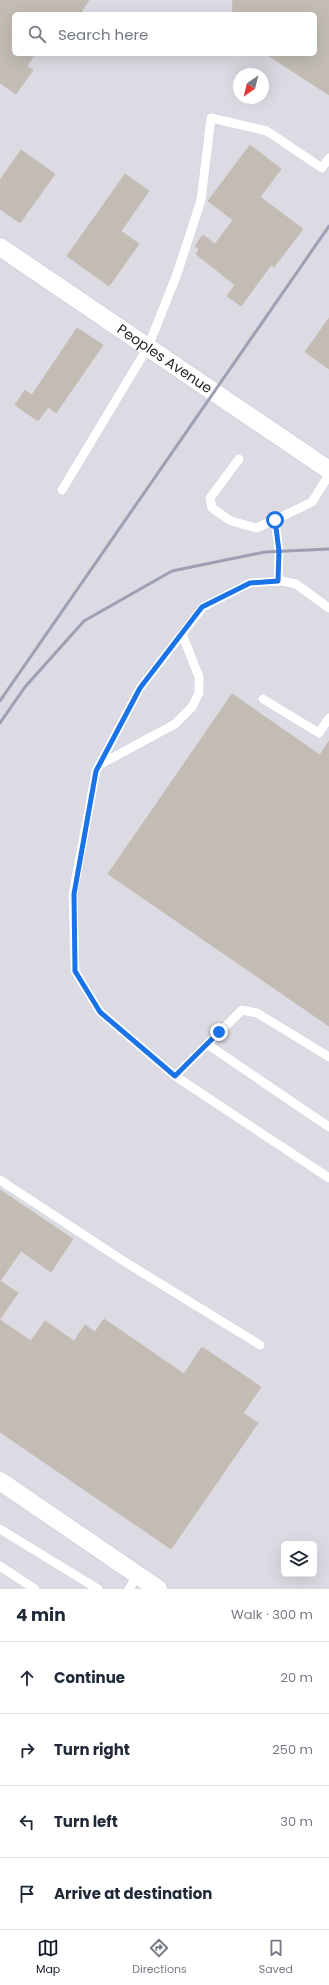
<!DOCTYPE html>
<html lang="en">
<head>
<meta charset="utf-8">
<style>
	body { margin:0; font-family:Poppins,sans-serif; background:#f2f2f3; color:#1f2937 }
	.controls { position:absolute; right:12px; bottom:12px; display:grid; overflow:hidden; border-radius:6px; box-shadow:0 4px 16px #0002 }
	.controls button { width:36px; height:36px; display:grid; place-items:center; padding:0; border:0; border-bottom:1px solid #e0e1e3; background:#fff; color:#1f2937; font:20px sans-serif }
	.compass { position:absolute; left:233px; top:68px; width:36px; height:36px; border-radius:50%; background:#fff; box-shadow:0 4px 16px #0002; rotate:215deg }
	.stop { position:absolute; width:12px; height:12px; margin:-9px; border:3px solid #1a73e8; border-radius:50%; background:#fff }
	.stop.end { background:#1a73e8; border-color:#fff; box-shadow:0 1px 4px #0008 }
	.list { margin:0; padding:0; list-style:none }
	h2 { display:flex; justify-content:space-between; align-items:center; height:52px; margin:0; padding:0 16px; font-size:17px }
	h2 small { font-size:13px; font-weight:400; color:#747a83 }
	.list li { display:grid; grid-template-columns:26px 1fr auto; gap:12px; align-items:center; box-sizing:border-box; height:72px; padding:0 16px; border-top:1px solid #e0e1e3 }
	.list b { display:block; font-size:15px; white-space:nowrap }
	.list em { font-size:13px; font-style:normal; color:#747a83 }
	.icon { flex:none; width:22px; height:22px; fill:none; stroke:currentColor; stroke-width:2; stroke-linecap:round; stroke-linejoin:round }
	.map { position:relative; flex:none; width:329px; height:1589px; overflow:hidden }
	.search { position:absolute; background:#fff; box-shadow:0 4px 16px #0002; left:12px; right:12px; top:12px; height:44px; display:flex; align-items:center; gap:10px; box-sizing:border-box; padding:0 14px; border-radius:6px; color:#747a83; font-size:15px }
	.sheet { height:340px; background:#fff }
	nav { display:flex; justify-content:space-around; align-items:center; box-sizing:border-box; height:56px; border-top:1px solid #e0e1e3; background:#fff; font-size:11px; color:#747a83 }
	nav a { display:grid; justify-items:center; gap:2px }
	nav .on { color:#111827 }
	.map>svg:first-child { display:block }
</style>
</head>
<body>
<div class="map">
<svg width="329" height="1589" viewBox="0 0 329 1589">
	<rect width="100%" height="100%" fill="#eae1d9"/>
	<path fill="#dcdae2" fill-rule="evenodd" d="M 0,0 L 329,0 L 329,1589 L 0,1589 ZM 14,14 L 315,14 L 315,54 L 14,54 ZM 239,74 L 263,74 L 263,98 L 239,98 ZM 284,1544 L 314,1544 L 314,1574 L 284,1574 Z"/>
	<path fill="#c2bcb5" stroke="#c5bdb3" d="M 0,0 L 89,0 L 80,14 L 14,14 L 14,54 L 35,54 L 27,66 L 33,70 L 16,94 L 0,83 Z
		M 233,0 L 329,0 L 329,95 L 266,54 L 315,54 L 315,14 L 232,14 Z
		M 250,145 L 281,169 L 260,197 L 303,229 L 274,267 L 271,265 L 241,306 L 227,296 L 235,285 L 196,254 L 199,249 L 195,246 L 203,235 L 215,244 L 233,220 L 208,201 Z
		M 21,150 L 55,174 L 20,223 L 0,209 L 0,180 Z
		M 125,174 L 149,191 L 121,231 L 139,244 L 109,286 L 67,256 Z
		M 329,318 L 329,369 L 305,352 Z
		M 77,328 L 103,345 L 56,413 L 48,407 L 38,421 L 15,405 L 25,390 L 32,395 Z
		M 232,694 L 320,755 L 329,741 L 329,1026 L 108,874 Z
		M 0,1190 L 73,1239 L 51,1272 L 21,1251 L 0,1281 L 18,1293 L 0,1319 Z
		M 104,1319 L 184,1374 L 202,1347 L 261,1387 L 243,1413 L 258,1423 L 171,1549 L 0,1432 L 0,1320 L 31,1341 L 45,1321 L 74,1341 L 85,1325 L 95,1332 Z"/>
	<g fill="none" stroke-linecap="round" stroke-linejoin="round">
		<defs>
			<path id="service" d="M 239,459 L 210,498 L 212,508 L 231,521 L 256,528 L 275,520
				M 62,490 L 148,347 L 177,274 L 201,200 L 211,118 L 267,131 L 322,168 L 329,158
				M 278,581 L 279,551 L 275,520 L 312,502 L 329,475
				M 329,608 L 296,584 L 282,581 L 250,583 L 203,607 L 140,688 L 96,771 L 73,894 L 75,971 L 100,1012 L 175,1076 L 329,1178
				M 263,699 L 319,733 L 329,718
				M 99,765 L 175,724 L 192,707 L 199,693 L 199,677 L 182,634
				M 207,1044 L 329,1127
				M 175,1076 L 242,1010 L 257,1013 L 329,1057
				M 0,1180 L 125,1262 L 260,1345
				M 0,1529 L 98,1589
				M 0,1566 L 35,1589
				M 129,1589 L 138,1575"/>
			<g id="minor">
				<path id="s1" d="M 0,247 L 329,470"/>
				<path d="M 0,1481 L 158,1589"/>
			</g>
		</defs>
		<use href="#service" stroke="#ced3e1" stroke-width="10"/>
		<use href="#minor" stroke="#ced3e1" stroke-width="20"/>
		<use href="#service" stroke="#fff" stroke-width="9"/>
		<use href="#minor" stroke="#fff" stroke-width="18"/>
		<path stroke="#9ca0b2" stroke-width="3" d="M 0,701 L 329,226
			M 0,723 L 25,687 L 84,621 L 172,571 L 265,552 L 329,549"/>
	</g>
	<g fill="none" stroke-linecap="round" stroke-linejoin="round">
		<path stroke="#1a73e8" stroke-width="5" d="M 219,1032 L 175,1076 L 100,1012 L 75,971 L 74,894 L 96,771 L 140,688 L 202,607 L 250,583 L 278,581 L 279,551 L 275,520"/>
	</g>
	<g text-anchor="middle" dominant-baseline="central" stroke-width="4" stroke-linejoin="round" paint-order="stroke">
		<g font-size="14" fill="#272727" stroke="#fff">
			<text stroke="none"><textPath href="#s1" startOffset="199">Peoples Avenue</textPath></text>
		</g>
	</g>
</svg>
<div class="controls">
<button><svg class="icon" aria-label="layers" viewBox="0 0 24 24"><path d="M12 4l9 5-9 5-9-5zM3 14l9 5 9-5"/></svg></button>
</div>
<svg class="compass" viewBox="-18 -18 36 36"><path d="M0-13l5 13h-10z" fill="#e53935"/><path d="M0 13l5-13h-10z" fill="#747a83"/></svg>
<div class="stop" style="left:275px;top:520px"></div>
<div class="stop end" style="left:219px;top:1032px"></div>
<div class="search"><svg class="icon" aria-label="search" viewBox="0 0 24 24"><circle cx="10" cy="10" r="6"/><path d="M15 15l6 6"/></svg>Search here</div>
</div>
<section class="sheet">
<h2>4 min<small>Walk · 300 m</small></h2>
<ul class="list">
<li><svg class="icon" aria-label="ahead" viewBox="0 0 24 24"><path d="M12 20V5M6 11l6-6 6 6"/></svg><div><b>Continue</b></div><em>20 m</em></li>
<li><svg class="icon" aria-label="right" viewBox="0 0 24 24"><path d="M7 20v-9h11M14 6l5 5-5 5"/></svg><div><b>Turn right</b></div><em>250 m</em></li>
<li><svg class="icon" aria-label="left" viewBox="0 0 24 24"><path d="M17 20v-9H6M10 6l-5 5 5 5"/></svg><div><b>Turn left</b></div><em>30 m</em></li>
<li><svg class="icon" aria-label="arrive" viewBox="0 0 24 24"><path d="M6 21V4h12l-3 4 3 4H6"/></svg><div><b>Arrive at destination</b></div></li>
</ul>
</section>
<nav>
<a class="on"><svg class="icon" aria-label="map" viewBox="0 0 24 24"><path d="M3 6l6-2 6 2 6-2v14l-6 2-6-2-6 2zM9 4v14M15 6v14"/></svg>Map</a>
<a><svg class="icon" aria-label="directions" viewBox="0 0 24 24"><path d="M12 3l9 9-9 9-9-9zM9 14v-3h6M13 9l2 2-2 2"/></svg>Directions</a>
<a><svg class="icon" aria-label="saved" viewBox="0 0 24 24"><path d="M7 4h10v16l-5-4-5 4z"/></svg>Saved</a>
</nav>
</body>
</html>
